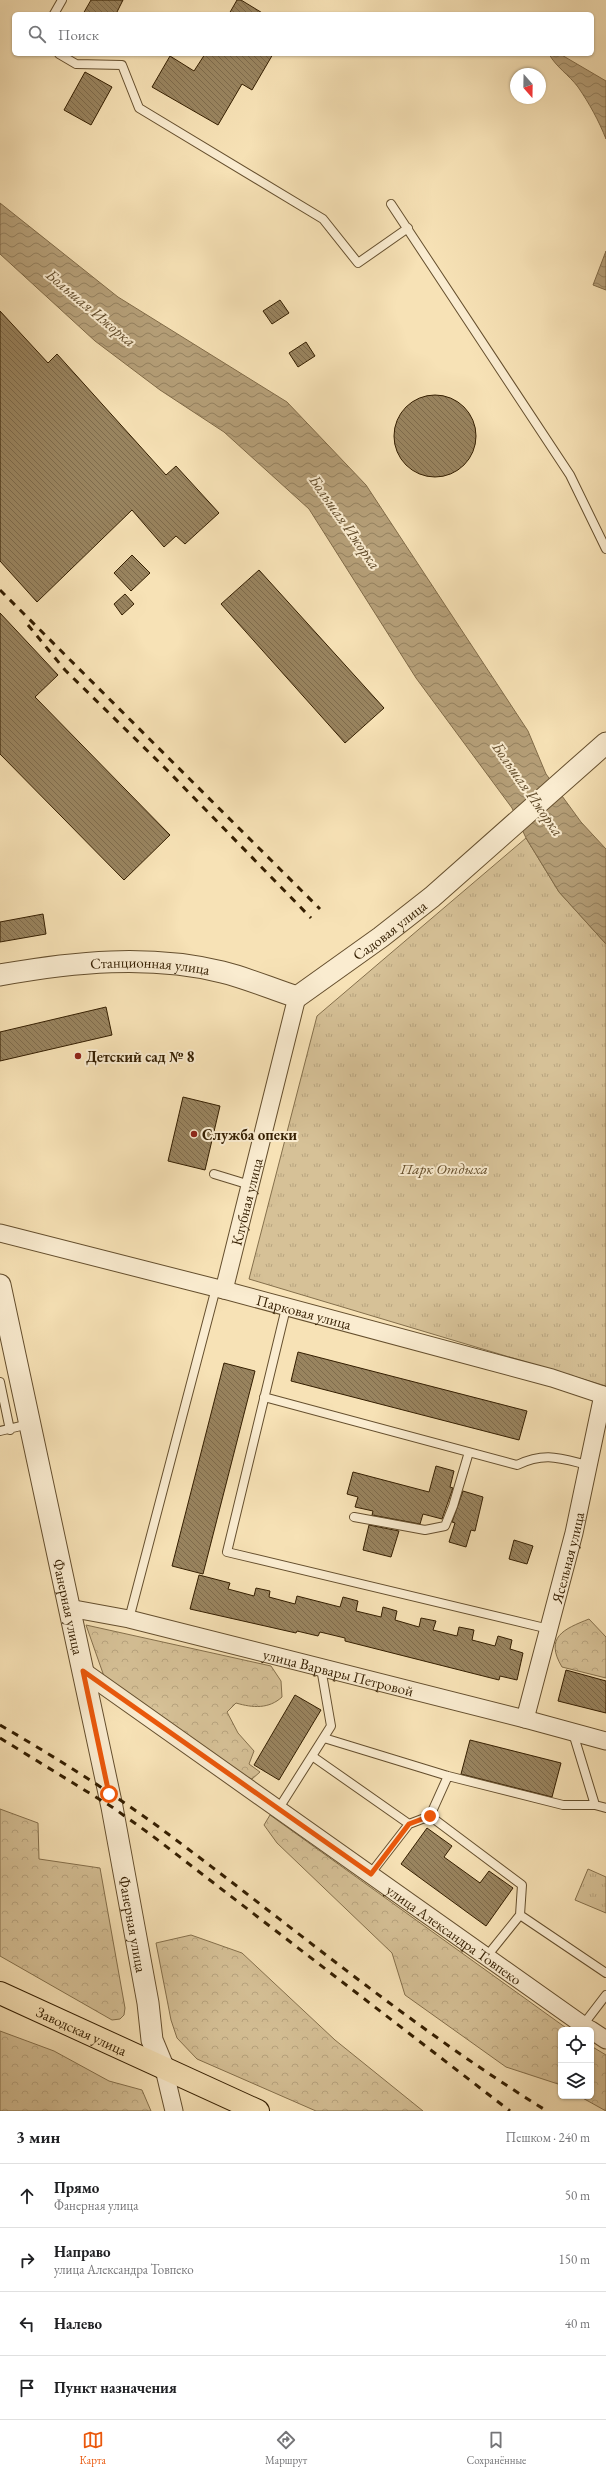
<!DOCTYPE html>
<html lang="ru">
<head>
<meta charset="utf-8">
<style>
	body { margin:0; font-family:"EB Garamond",serif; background:#f2f2f2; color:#202124 }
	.controls { position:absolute; right:12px; bottom:12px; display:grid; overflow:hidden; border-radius:6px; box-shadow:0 1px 3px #0004 }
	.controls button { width:36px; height:36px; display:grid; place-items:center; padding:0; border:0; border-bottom:1px solid #e0e0e0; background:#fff; color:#202124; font:20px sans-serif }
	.compass { position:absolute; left:510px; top:68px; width:36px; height:36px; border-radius:50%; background:#fff; box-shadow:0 1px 3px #0004; rotate:160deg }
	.stop { position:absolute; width:12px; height:12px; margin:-9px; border:3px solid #ea580c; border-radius:50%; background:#fff }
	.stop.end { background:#ea580c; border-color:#fff; box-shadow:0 1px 4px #0008 }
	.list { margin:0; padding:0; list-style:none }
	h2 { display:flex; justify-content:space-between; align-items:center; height:52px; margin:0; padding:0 16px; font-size:17px }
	h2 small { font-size:13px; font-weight:400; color:#757577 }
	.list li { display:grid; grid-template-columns:26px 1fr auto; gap:12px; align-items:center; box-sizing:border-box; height:64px; padding:0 16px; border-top:1px solid #e0e0e0 }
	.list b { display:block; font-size:15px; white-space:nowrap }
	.list p { margin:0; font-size:13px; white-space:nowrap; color:#757577 }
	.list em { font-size:13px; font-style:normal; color:#757577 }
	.icon { flex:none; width:22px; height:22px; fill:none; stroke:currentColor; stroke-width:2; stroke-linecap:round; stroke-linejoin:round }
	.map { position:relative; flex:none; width:606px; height:2111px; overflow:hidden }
	.search { position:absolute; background:#fff; box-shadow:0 1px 3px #0004; left:12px; right:12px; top:12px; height:44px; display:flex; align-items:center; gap:10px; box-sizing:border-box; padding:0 14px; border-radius:6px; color:#757577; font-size:15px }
	.sheet { height:308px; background:#fff }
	nav { display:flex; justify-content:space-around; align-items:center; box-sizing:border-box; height:56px; border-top:1px solid #e0e0e0; background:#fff; font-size:11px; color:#757577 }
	nav a { display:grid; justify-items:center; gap:2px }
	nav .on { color:#ea580c }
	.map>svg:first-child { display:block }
</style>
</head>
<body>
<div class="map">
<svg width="606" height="2111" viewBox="0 0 606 2111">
	<defs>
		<pattern id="forest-crowns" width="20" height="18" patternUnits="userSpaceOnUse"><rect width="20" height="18" fill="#d6c197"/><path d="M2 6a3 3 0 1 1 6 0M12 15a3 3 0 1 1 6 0" fill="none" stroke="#b8a580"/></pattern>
		<pattern id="park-tufts" width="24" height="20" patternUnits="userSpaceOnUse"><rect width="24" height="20" fill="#d6c197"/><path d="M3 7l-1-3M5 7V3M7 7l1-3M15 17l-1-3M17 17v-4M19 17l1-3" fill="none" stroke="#b8a580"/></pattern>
		<pattern id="water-waves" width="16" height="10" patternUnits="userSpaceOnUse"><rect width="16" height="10" fill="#b59f78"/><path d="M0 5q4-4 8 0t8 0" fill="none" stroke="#948160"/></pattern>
		<pattern id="building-back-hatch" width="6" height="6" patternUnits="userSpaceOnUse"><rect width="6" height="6" fill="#99845f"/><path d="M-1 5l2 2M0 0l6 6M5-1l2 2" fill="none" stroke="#7e6b4c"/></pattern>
	</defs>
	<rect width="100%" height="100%" fill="#f7e2b6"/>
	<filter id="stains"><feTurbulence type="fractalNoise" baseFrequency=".005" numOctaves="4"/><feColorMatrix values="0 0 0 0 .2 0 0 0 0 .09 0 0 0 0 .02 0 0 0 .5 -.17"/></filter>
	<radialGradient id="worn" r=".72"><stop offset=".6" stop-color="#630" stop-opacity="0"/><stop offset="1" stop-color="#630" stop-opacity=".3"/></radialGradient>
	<path fill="url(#forest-crowns)" stroke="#85704c" d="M 589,1619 L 606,1637 L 606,1678 L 562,1667 C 544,1637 564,1629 589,1619 Z
		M 86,1625 L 271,1666 L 281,1681 L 282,1697 C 269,1709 253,1708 236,1703 L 227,1712 L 238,1733 L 254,1751 L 249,1764 L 260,1772 L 252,1779 L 244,1776 L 106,1682 Z
		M 0,1809 L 38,1823 L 39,1859 L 100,1868 L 125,2008 L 124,2015 L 120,2019 L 112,2020 L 0,1956 Z
		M 270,1815 L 569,2030 L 561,2030 L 561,2085 L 506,2067 L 405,1995 L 392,1953 L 277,1843 L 264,1825 Z
		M 191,1935 L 242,1953 L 335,2040 L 423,2111 L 316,2111 L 197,2059 L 177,2038 L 171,2020 L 156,1943 Z
		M 0,2031 L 54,2051 L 109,2081 L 142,2090 L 151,2111 L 0,2111 Z
		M 591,2046 L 606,2055 L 606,2111 L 579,2096 L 591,2096 Z"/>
	<path fill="url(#park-tufts)" stroke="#85704c" d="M 526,838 L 559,892 L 606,944 L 606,1386 L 249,1279 L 317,1016 Z
		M 588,1869 L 606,1877 L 606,1913 L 575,1900 Z"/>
	<path fill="url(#water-waves)" stroke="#816b48" d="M 549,54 L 560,54 L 606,81 L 606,139 C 599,121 589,103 578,87 C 569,75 556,67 549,54 Z
		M 0,203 L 118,297 L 287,402 L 366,485 L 528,731 L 546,774 L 581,822 L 606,849 L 606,944 L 559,892 L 526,838 L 512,808 L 416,678 L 309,509 L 224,432 L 160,390 L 95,341 L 0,254 Z
		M 606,251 L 606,290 L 593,285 Z"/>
	<path fill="url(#building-back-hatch)" stroke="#341e00" d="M 91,0 L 123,0 L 116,14 L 83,14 Z
		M 237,0 L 241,0 L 264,14 L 229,14 Z
		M 205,54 L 273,54 L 252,90 L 242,84 L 218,125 L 152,87 L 170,56 L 194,71 Z
		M 85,72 L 112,87 L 91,125 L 64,110 Z
		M 280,300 L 289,313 L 272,324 L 263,311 Z
		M 0,311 L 48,363 L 57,354 L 166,475 L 176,466 L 219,513 L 185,544 L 176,536 L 164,547 L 132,510 L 37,602 L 0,561 Z
		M 306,342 L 315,356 L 298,367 L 289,353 Z
		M394 436a41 41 0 1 1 82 0a41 41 0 1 1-82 0Z
		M 132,555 L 150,573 L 131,591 L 114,573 Z
		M 259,570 L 384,708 L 345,743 L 221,604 Z
		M 125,594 L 134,604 L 122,615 L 114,604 Z
		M 0,613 L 58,675 L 35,697 L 170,835 L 124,880 L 0,754 Z
		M 43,914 L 46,934 L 0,942 L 0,922 Z
		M 106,1007 L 112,1035 L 0,1061 L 0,1032 Z
		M 183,1097 L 220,1106 L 205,1170 L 168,1161 Z
		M 298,1352 L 527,1411 L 519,1440 L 291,1381 Z
		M 224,1363 L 255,1371 L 203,1574 L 172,1566 Z
		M 436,1466 L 454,1471 L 450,1487 L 453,1488 L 442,1519 L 423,1514 L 420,1524 L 372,1515 L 373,1511 L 355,1507 L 358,1497 L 347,1494 L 353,1472 L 429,1492 Z
		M 463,1491 L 483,1497 L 475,1531 L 471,1530 L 466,1547 L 449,1542 L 455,1523 L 452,1522 Z
		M 369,1525 L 399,1531 L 391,1557 L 363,1550 Z
		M 514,1540 L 533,1546 L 527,1564 L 509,1559 Z
		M 199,1575 L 230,1583 L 228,1589 L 254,1596 L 256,1588 L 270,1591 L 269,1597 L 295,1604 L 297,1596 L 340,1607 L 343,1597 L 358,1601 L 356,1611 L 381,1617 L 383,1607 L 397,1611 L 395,1620 L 419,1627 L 421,1618 L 436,1621 L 433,1630 L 457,1636 L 459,1627 L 474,1630 L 472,1640 L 495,1646 L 498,1636 L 512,1640 L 510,1649 L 523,1653 L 517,1680 L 500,1676 L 499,1680 L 345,1641 L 345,1638 L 320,1632 L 318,1636 L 297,1631 L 296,1633 L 190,1609 Z
		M 566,1670 L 606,1681 L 606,1713 L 558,1701 Z
		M 295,1695 L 321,1710 L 279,1780 L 254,1765 Z
		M 470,1740 L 561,1763 L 552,1797 L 461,1774 Z
		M 427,1828 L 452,1846 L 444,1857 L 480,1883 L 489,1871 L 513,1888 L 486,1926 L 401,1864 Z"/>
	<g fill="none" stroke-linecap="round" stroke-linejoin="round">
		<defs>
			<path id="service" d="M 54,14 L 62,0
				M 59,54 L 76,64 L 122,65 L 139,108 L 323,219 L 358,263 L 408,228
				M 391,204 L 570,475 L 606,549
				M 214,1174 L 250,1185
				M 286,1308 L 227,1552 L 549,1629
				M 0,1382 L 10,1430
				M 264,1397 L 517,1465 C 545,1452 559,1458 588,1465
				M 0,1431 L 29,1424
				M 354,1517 L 425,1530 L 445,1526 L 453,1506 L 469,1452
				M 129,1619 L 216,1288
				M 573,1733 L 595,1805 L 606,1808
				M 324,1738 L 448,1776 L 563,1805 L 595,1805
				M 312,1756 L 409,1824
				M 279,1808 L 331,1726 L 321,1668
				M 430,1816 L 522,1885 L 520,1915 L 487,1956
				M 371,1873 L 409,1824 L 430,1816 L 448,1776
				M 520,1915 L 606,1973
				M 583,2025 L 606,1995"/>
			<g id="minor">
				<path id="s1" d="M 0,1233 L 224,1290 L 552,1378 L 606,1396"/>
				<path id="s2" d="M 224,1290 L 297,997"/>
				<path id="s3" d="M 69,1608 L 129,1619 L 525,1719 L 606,1741"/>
				<path id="s4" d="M 83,1671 L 590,2030"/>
				<path id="s5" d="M 525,1719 L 574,1533 L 603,1395"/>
				<path d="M 591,2030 L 606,2040"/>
				<path d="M 164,2069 L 174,2111"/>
			</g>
			<g id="tertiary">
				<path id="s6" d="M 0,975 C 73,962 149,954 222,972 C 247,978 272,989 297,997 L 381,937 L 432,897 L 606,743"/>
				<path id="s7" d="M 0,1285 L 112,1807 L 148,2003 L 152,2040 L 164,2069"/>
			</g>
			<g id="primary">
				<path id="s8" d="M 0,1993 L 258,2111"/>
			</g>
		</defs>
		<use href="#service" stroke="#654f2e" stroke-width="10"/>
		<use href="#minor" stroke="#654f2e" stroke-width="19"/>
		<use href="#tertiary" stroke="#654f2e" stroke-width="23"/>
		<use href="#primary" stroke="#341e00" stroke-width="24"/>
		<use href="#service" stroke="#faecd0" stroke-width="8"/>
		<use href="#minor" stroke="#faecd0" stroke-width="17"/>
		<use href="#tertiary" stroke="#faecd0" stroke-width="21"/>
		<use href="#primary" stroke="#f7e2b6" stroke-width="22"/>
		<path stroke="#341e00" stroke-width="3" stroke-dasharray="7 7" stroke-linecap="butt" d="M 0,590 L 320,909
			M 28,625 L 65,670 L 166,769 L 311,918
			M 0,1725 C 53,1756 106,1789 156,1825 C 286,1921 409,2026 547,2111
			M 0,1738 L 112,1807 L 150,1834 L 510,2111"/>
	</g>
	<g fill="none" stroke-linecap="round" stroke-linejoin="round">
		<path stroke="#ea580c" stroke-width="5" d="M 109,1794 L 83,1671 L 371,1874 L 409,1824 L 430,1816"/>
	</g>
	<g fill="#8f2418" stroke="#faecd0" stroke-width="1.5">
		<circle cx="78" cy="1056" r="4"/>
		<circle cx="194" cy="1134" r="4"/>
	</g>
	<g text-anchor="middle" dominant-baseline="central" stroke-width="4" stroke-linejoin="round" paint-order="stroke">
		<g font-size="15" fill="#341e00" stroke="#faecd0">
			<text stroke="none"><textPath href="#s6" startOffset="417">Садовая улица</textPath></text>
			<text stroke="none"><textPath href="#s6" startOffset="151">Станционная улица</textPath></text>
			<text stroke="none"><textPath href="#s2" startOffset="91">Клубная улица</textPath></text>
			<text stroke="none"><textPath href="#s1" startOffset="314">Парковая улица</textPath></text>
			<text stroke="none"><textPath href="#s5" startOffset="167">Ясельная улица</textPath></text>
			<text stroke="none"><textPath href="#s7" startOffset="329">Фанерная улица</textPath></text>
			<text stroke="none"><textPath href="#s3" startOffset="277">улица Варвары Петровой</textPath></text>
			<text stroke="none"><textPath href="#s7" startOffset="653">Фанерная улица</textPath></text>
			<text stroke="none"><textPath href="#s4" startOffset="455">улица Александра Товпеко</textPath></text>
			<text stroke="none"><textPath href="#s8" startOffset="90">Заводская улица</textPath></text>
		</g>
		<g font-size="15" font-weight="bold" fill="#341e00" stroke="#faecd0" text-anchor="start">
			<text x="86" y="1056">Детский сад № 8</text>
			<text x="202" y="1134">Служба опеки</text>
		</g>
		<g font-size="15" font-style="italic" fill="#654f2d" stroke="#faecd0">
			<text x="444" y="1168">Парк Отдыха</text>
		</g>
		<g font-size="16" font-style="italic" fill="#614b2a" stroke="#faecd0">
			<text transform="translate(91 308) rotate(40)">Большая Ижорка</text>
			<text transform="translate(345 522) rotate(55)">Большая Ижорка</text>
			<text transform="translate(528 789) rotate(55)">Большая Ижорка</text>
		</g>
	</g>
	<rect width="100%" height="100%" filter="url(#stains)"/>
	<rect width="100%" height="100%" fill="url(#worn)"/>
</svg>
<div class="controls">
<button><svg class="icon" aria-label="locate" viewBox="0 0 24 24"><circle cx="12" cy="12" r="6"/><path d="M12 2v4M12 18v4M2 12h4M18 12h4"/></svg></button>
<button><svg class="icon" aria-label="layers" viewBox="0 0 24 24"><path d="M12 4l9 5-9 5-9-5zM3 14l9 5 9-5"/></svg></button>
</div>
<svg class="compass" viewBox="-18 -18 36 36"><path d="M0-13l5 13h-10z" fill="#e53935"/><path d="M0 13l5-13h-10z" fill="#757577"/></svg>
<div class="stop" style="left:109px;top:1794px"></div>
<div class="stop end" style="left:430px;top:1816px"></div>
<div class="search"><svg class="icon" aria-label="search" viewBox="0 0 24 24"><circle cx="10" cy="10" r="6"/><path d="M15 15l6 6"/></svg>Поиск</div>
</div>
<section class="sheet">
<h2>3 мин<small>Пешком · 240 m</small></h2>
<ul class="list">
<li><svg class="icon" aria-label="ahead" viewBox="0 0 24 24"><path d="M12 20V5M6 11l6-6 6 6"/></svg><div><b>Прямо</b><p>Фанерная улица</p></div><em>50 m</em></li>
<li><svg class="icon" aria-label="right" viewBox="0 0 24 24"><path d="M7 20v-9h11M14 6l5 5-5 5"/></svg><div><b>Направо</b><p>улица Александра Товпеко</p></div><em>150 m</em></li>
<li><svg class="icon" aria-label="left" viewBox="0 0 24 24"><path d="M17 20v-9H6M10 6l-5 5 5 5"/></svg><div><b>Налево</b></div><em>40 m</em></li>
<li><svg class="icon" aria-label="arrive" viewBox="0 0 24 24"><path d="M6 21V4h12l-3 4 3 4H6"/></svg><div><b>Пункт назначения</b></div></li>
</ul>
</section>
<nav>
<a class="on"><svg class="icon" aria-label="map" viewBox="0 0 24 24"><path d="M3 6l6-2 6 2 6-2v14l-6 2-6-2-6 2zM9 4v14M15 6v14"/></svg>Карта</a>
<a><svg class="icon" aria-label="directions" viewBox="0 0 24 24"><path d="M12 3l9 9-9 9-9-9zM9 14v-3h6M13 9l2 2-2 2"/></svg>Маршрут</a>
<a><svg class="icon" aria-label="saved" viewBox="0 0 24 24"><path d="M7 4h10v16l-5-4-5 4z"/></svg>Сохранённые</a>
</nav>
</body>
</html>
